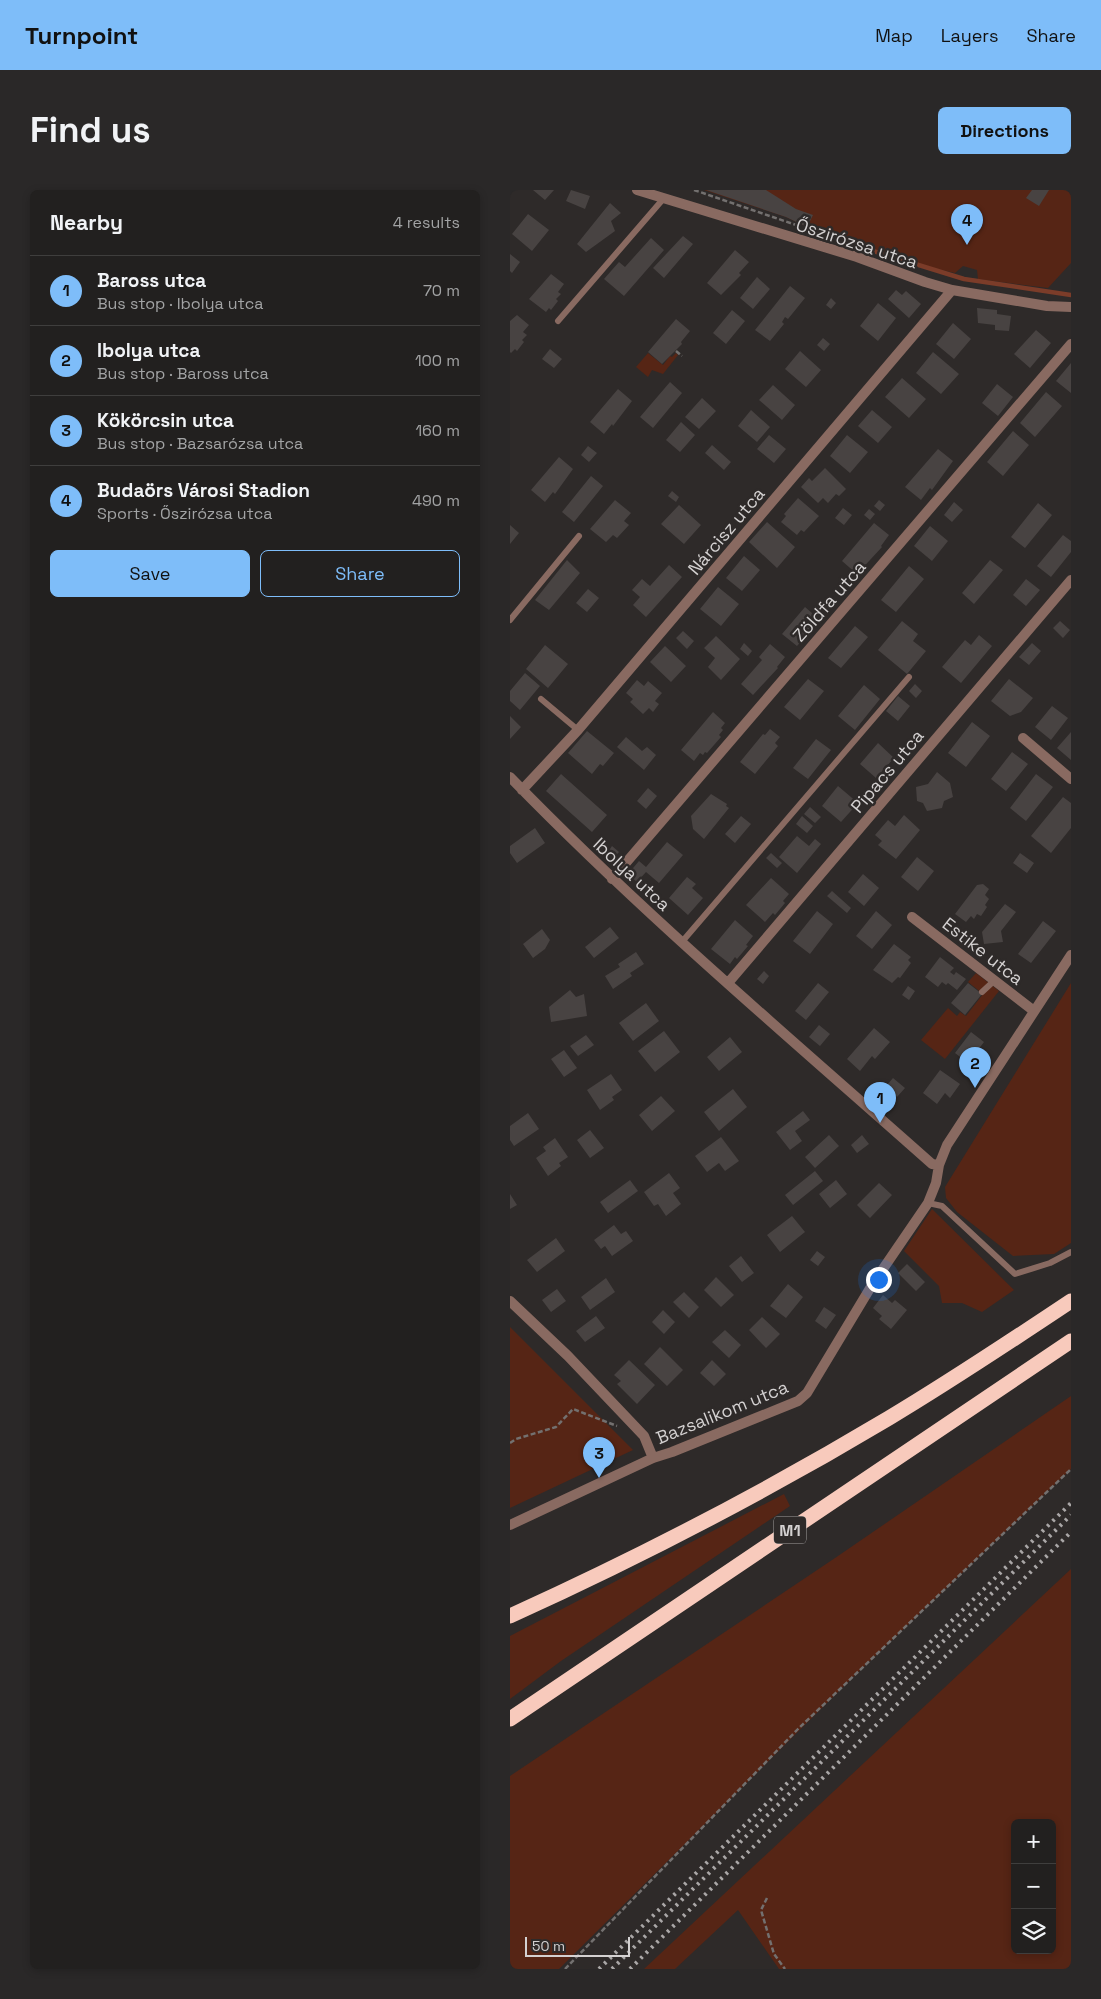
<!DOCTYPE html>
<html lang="en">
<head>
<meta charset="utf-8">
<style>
	body { margin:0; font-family:"Space Grotesk",sans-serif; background:#2a2828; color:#f1f3f6 }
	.controls { position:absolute; right:15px; bottom:15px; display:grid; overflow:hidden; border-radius:8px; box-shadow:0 2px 8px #0003 }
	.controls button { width:45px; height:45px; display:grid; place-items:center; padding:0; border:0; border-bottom:1px solid #3f3e3d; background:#22201f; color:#f1f3f6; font:25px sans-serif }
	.scale { position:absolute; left:15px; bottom:12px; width:105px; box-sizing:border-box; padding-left:5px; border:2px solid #d4d1d1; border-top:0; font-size:14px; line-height:18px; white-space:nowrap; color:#d4d1d1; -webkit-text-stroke:4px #2e2a29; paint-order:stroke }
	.you { position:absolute; left:368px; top:1089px; width:18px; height:18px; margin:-12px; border:4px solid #fff; border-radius:50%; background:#1a73e8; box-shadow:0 0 0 8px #1a73e833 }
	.badge { display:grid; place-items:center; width:32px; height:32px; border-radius:50%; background:#7ebdf9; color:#111; font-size:16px; font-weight:700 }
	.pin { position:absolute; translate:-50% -41px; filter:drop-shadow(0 1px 2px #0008) }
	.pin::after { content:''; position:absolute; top:26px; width:18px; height:15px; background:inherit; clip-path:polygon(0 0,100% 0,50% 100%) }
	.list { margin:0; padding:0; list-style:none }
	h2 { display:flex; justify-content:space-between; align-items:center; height:65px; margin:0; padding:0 20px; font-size:21px }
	h2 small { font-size:16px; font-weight:400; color:#a2a3a4 }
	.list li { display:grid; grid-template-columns:32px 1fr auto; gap:15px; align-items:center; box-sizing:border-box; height:70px; padding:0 20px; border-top:1px solid #3f3e3d }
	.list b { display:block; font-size:19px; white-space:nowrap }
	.list p { margin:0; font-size:16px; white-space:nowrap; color:#a2a3a4 }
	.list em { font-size:16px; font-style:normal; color:#a2a3a4 }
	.actions { display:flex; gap:10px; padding:15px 20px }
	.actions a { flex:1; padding:11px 0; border:1px solid #7ebdf9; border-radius:8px; text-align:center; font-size:18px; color:#7ebdf9 }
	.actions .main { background:#7ebdf9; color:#111 }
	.icon { flex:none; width:28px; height:28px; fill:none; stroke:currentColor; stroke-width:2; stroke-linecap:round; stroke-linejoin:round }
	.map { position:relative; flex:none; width:561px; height:1779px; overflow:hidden; border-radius:8px }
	header { display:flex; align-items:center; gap:30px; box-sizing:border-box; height:70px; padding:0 25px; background:#7ebdf9; color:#111 }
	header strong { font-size:24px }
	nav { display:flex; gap:28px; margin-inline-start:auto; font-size:18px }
	.intro { display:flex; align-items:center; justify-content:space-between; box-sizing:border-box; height:120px; padding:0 30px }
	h1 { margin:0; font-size:35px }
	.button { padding:12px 22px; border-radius:8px; background:#7ebdf9; color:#111; font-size:18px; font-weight:700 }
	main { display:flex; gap:30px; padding:0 30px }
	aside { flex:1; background:#22201f; border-radius:8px; box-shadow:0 2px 8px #0003 }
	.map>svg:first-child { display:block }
</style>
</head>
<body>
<header>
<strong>Turnpoint</strong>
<nav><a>Map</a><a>Layers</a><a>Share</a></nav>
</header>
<div class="intro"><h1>Find us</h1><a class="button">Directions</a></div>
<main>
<aside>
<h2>Nearby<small>4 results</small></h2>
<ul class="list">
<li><span class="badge">1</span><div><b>Baross utca</b><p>Bus stop · Ibolya utca</p></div><em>70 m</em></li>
<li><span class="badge">2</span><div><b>Ibolya utca</b><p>Bus stop · Baross utca</p></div><em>100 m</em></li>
<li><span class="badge">3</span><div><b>Kökörcsin utca</b><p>Bus stop · Bazsarózsa utca</p></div><em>160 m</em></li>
<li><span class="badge">4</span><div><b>Budaörs Városi Stadion</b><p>Sports · Őszirózsa utca</p></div><em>490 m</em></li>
</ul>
<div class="actions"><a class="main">Save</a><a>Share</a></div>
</aside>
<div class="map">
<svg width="561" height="1779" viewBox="0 0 561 1779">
	<rect width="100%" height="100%" fill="#2e2a29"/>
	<path fill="#562515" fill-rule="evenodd" d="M 194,0 L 561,0 L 561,73 L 538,98 L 468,89 L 467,80 L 453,76 L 445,83 L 419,77 L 297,37 L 276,27 Z
		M 138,163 L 153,175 L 160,166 L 162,167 L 166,163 L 168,165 L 153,184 L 142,180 L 138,187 L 126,177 Z
		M 466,783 L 489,801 L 435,869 L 411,850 L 438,818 L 447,826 L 450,822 L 456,826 L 473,804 L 458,792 Z
		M 561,793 L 561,1053 L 544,1064 L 503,1066 L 447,1022 L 436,1008 L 435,997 Z
		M 422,1019 L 504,1100 L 472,1122 L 452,1113 L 432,1113 L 429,1096 L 394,1061 Z
		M 0,1137 L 123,1260 L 0,1318 Z
		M 561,1206 L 561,1279 L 342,1488 L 49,1779 L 0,1779 L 0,1586 L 328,1366 Z
		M 274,1304 L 280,1316 L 51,1471 L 0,1509 L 0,1446 Z
		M 561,1379 L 561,1779 L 269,1779 L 228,1720 L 165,1779 L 134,1779 ZM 505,1633 L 542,1633 L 542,1760 L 505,1760 Z"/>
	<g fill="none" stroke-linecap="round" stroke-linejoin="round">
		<path stroke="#7b3c29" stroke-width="4.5" d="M 334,52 L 454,89 L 561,105"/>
	</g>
	<path fill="#484342" d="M 23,0 L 44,0 L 35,10 Z
		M 61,0 L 80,6 L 75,19 L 56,11 Z
		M 196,0 L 256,0 L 286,19 L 303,25 L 297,37 L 276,27 Z
		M 522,0 L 539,0 L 529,16 L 516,8 Z
		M 100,13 L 111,23 L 101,31 L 105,41 L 76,62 L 67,54 Z
		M 18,24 L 39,40 L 22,61 L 2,44 Z
		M 173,46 L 183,54 L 154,88 L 143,78 Z
		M 141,48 L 154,60 L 114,106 L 94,89 L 109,72 L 115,77 Z
		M 225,60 L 239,72 L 229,83 L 231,85 L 211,105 L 197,93 Z
		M 0,64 L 10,72 L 2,83 L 0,81 Z
		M 41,84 L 54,94 L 48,102 L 51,104 L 46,109 L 48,111 L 41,120 L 39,118 L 36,122 L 19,109 Z
		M 247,87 L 260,99 L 243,119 L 230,108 Z
		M 280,96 L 295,108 L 278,129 L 275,127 L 272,132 L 274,134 L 260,151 L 245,140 Z
		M 386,100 L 392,105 L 396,101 L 411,114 L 399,128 L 378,109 Z
		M 321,108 L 326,113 L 321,119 L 316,115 Z
		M 368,113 L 386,128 L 368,151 L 350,136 Z
		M 467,118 L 487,120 L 487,124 L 501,126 L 499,141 L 485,140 L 485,135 L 468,133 Z
		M 222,120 L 235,131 L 216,154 L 203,143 Z
		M 7,125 L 19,135 L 13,142 L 17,145 L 12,150 L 14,152 L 7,161 L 5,159 L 1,163 L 0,162 L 0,131 Z
		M 166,129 L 180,141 L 171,152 L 172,154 L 152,174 L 138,162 Z
		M 443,133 L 461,149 L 444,169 L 426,154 Z
		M 526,140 L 541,153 L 520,178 L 504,164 Z
		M 313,148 L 320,154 L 314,161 L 307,155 Z
		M 40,159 L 52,169 L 44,178 L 32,169 Z
		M 290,161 L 311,180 L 296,197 L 275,179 Z
		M 423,162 L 449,184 L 431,204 L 406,183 Z
		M 561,173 L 561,203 L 546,191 Z
		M 392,188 L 416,209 L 399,228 L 375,207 Z
		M 160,192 L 172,203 L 143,238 L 130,227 Z
		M 487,194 L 503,207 L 488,226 L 472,213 Z
		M 263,195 L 285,215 L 272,230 L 249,210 Z
		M 108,199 L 122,211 L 103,236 L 102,234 L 94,244 L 80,232 Z
		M 536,202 L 552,216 L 525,247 L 510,233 Z
		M 192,208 L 206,221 L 189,239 L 175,227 Z
		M 241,220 L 260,237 L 247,252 L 228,236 Z
		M 362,220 L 382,237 L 368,253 L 348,236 Z
		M 171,232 L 185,245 L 170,262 L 156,250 Z
		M 503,241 L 519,255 L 493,286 L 477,272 Z
		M 259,245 L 276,259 L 264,273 L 247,259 Z
		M 337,245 L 358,262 L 340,283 L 320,266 Z
		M 202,255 L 221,272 L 214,280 L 195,263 Z
		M 78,256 L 87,263 L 79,272 L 71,265 Z
		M 428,259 L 443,271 L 422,300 L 420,298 L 411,310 L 395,297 Z
		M 49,267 L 63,279 L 45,304 L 43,302 L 35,312 L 21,300 Z
		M 315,278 L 336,299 L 329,306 L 326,304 L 318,313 L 313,308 L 308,313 L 291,297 L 299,288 L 302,291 Z
		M 81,286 L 93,296 L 64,332 L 52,322 Z
		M 162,301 L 169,307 L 166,312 L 158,306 Z
		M 288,308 L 309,326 L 294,342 L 291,340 L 287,345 L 271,332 L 276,326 L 274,324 Z
		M 105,310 L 121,323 L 114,331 L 119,335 L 107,348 L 103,345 L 96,352 L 80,339 Z
		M 369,310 L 375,315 L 370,321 L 364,316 Z
		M 444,312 L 453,320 L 442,332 L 434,325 Z
		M 528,313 L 542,325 L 515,358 L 501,347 Z
		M 169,315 L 191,335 L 174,354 L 151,334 Z
		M 333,318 L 342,325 L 334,335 L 325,328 Z
		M 359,319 L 365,324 L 360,330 L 354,325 Z
		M 257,332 L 285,357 L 267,378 L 239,352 Z
		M 364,333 L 379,345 L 371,356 L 372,357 L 347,384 L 332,371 Z
		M 0,335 L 9,343 L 0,354 Z
		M 420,336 L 438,351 L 422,371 L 404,356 Z
		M 553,345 L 561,351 L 561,362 L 541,387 L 527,376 Z
		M 234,366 L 250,380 L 232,401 L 216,388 Z
		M 57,370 L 70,383 L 39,420 L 25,410 Z
		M 480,370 L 493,380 L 464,414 L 452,403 Z
		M 159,375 L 172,387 L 136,427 L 123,415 L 130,407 L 122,400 L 132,389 L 140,396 Z
		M 399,376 L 414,389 L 386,422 L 371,410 Z
		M 516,389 L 530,400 L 516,416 L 503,405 Z
		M 208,397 L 229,414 L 211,436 L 190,419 Z
		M 78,399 L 89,408 L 77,422 L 66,413 Z
		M 295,417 L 310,430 L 287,456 L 272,444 Z
		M 392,431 L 408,444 L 403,451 L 416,461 L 397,484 L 368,460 Z
		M 550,431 L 560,440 L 553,448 L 543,438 Z
		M 345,436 L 358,447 L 331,478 L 318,468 Z
		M 173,441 L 184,451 L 177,459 L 166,448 Z
		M 469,445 L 482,456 L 451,493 L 432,477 L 455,450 L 461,455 Z
		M 206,446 L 230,469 L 211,490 L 198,477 L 205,468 L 194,458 Z
		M 234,453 L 242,461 L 238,466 L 230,459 Z
		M 522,453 L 531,461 L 519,475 L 509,467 Z
		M 260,454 L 275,467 L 267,477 L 268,478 L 243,505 L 231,494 L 252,470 L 249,467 Z
		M 35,455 L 58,474 L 38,498 L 16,479 Z
		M 155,456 L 176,476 L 161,492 L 140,472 Z
		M 15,483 L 30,496 L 10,520 L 0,511 L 0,501 Z
		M 298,489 L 314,501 L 290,530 L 274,517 Z
		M 499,489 L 523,508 L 511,522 L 500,526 L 481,511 Z
		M 127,490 L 134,496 L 138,491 L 152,503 L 145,511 L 149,514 L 143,522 L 139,518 L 133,524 L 120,512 L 123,509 L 116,503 Z
		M 405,494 L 412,501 L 406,508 L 399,501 Z
		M 354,495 L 370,509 L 345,540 L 328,526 Z
		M 388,506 L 400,516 L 388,531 L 376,521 Z
		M 542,516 L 558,528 L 541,550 L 525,537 Z
		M 203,522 L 215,533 L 211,538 L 213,540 L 209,545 L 211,547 L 197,563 L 195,562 L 193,565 L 190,563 L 184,571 L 171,560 Z
		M 0,526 L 11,537 L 0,549 Z
		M 462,532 L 480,546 L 456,577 L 438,563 Z
		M 260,539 L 270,547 L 265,553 L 268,556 L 245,584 L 230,572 L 253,544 L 255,545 Z
		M 77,541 L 104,563 L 93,576 L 90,574 L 82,584 L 58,563 Z
		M 561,542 L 561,570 L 547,558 Z
		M 116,547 L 132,561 L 137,557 L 146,565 L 134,580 L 107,557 Z
		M 306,549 L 321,560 L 298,589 L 283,578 Z
		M 368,553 L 384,568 L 366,588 L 350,574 Z
		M 502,562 L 518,574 L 496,601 L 481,589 Z
		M 427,582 L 440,593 L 443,607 L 434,611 L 432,618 L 417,621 L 413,613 L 407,611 L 406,597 L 418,594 Z
		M 51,584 L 97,625 L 82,642 L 36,601 Z
		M 526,584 L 543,597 L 516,631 L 500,618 Z
		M 328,596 L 348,613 L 331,632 L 312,616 Z
		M 138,598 L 147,606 L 136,619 L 127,611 Z
		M 201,604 L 217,614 L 216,616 L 219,618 L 194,649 L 183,639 L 181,626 Z
		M 553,607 L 561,613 L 561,638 L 541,663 L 521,646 Z
		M 300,617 L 311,627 L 305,633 L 294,624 Z
		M 394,625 L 410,640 L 386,669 L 368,655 L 372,651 L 365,645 L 378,630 L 385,636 Z
		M 231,626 L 241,634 L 225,653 L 215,644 Z
		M 292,626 L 303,636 L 297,643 L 286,634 Z
		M 25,638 L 35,653 L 7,673 L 0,663 L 0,656 Z
		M 287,646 L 299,656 L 305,649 L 311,654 L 287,683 L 269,667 Z
		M 157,652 L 173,665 L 149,693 L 136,682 L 127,692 L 118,684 L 129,671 L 136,677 Z
		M 102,656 L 109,662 L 104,667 L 98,662 Z
		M 261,663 L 272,673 L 267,678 L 256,668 Z
		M 510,663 L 524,673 L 517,683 L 503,673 Z
		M 407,667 L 424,681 L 408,701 L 391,687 Z
		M 353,684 L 369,698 L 354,716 L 338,702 Z
		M 177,687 L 186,694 L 182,698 L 193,708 L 178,725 L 159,708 Z
		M 261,688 L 279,704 L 273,711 L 275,713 L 265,725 L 263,723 L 255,732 L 236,715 Z
		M 473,694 L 479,699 L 475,705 L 479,709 L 475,715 L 477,717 L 471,726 L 467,724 L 464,729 L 461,726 L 456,732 L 445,724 L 467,695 Z
		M 322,701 L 341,718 L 337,723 L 317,706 Z
		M 495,714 L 506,722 L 491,741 L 493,752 L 474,754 L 472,742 Z
		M 307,721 L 323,734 L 300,764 L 283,751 Z
		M 366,721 L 382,735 L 362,759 L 346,746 Z
		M 225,730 L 243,746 L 236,755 L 238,756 L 227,769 L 225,767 L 220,774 L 201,759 Z
		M 533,731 L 546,741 L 521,773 L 508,764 Z
		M 100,737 L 109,748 L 84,768 L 75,757 Z
		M 32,739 L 40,750 L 35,759 L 23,768 L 13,754 Z
		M 384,754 L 401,767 L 398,770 L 401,773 L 390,788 L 388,787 L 382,793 L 363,780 Z
		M 126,762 L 134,774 L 120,783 L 122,786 L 103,799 L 95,786 L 110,777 L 108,774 Z
		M 430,767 L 444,778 L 440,782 L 444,785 L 446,782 L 456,789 L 447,800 L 438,793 L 436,795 L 432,792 L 428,797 L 415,787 Z
		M 254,781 L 259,786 L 253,794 L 247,789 Z
		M 308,793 L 319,802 L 296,830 L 285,821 Z
		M 458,793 L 472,804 L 455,825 L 441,813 Z
		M 398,796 L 405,801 L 399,810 L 392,805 Z
		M 60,800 L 66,807 L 74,804 L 77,826 L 41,832 L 39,817 Z
		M 136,813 L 149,831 L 123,851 L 109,833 Z
		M 309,835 L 320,844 L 310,856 L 299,847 Z
		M 364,838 L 380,852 L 365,869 L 362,866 L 350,881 L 337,869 Z
		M 154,841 L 170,862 L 145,882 L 128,861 Z
		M 461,842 L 474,852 L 458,873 L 445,863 Z
		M 76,845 L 84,855 L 68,866 L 60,856 Z
		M 220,847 L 232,862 L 209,881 L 197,867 Z
		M 54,860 L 67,878 L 54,887 L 41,869 Z
		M 430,880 L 450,894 L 440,908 L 435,903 L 427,914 L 413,903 Z
		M 101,884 L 112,900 L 102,907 L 104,910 L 90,920 L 77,900 Z
		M 383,888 L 395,898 L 387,907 L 377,895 Z
		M 223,899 L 237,917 L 209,941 L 194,922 Z
		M 151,906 L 165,921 L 142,941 L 129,925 Z
		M 293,921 L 300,930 L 285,941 L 292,951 L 280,960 L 266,942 Z
		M 18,923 L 29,939 L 4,956 L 0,950 L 0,936 Z
		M 80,940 L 94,958 L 80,968 L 67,950 Z
		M 319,945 L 329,956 L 305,978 L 295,967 Z
		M 352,945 L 359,954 L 347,963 L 341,955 Z
		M 211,947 L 229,971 L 215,981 L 209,973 L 197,982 L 185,966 Z
		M 45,948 L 58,967 L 49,973 L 51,976 L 38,986 L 26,968 L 36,961 L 33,957 Z
		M 305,981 L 313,991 L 283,1015 L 275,1005 Z
		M 159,983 L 170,998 L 163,1003 L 171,1014 L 156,1026 L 148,1014 L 144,1016 L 134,1002 Z
		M 120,990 L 128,1001 L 98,1023 L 90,1012 Z
		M 326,990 L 337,1004 L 320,1018 L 309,1004 Z
		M 369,993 L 382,1005 L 360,1028 L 347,1015 Z
		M 0,1004 L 7,1015 L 0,1019 Z
		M 282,1026 L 295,1042 L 270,1062 L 257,1045 Z
		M 104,1035 L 111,1044 L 116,1041 L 123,1051 L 102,1066 L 95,1056 L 91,1059 L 84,1050 Z
		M 46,1048 L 55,1061 L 27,1082 L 17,1070 Z
		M 307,1061 L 315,1067 L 308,1076 L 300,1070 Z
		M 231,1066 L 244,1083 L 232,1092 L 219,1076 Z
		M 397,1074 L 415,1092 L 406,1101 L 388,1083 Z
		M 206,1087 L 224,1105 L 211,1117 L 194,1100 Z
		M 96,1088 L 105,1102 L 80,1120 L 71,1107 Z
		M 278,1094 L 293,1107 L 276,1128 L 260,1116 Z
		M 47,1099 L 56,1111 L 41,1122 L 32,1110 Z
		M 174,1102 L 189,1117 L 179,1128 L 163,1112 Z
		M 373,1105 L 382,1113 L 385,1110 L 397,1120 L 381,1139 L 369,1129 L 372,1126 L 363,1118 Z
		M 314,1117 L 326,1125 L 316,1139 L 305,1131 Z
		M 153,1120 L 165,1132 L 154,1144 L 142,1132 Z
		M 86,1126 L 95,1138 L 75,1152 L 66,1141 Z
		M 252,1127 L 270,1144 L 256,1158 L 239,1140 Z
		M 215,1140 L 231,1155 L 219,1168 L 202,1152 Z
		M 150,1157 L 173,1180 L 157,1196 L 134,1174 Z
		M 119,1170 L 145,1195 L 127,1214 L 107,1194 L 111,1191 L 104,1185 Z
		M 202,1170 L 216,1184 L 204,1196 L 190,1183 Z"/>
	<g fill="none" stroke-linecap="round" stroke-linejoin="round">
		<path stroke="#73706f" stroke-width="2.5" stroke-dasharray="5 2.5" stroke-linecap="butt" d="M 184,0 L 289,36
			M 166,161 L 172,166
			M 0,1253 L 6,1249 L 46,1237 L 63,1219 L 107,1236
			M 257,1708 L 251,1720 L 264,1764 L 275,1779
			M 55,1779 L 288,1539 L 561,1279"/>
		<path stroke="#896a61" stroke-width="6" d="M 48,131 L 154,8
			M 0,430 L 69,346
			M 31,509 L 68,540
			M 171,753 L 399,487
			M 472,802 L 485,790
			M 418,1013 L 432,1016 L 505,1084 L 540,1073 L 561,1062"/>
		<path stroke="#896a61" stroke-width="10" d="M 127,0 L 347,67 L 415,92 L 442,100 L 537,116 L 561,117
			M 513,548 L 561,589
			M 0,587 C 133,724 279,847 422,974 L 429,975
			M 12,600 L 68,540 L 442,100
			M 102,689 L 561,154
			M 402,727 L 524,821
			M 218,793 L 561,390
			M 0,1111 L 58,1166 L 134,1246 L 143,1268
			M 0,1335 L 143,1268 L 162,1262 L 288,1211 L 297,1203 L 362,1095 L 418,1013 L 426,993 L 429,975 L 437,955 L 561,765"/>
		<path stroke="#f8cabc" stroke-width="15" d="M 0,1426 C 130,1367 257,1301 379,1228 C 441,1191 501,1151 561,1111
			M 0,1529 L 561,1151"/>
		<path stroke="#aaa7a7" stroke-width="4" stroke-dasharray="2.5 5" stroke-linecap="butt" d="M 89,1779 L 561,1313
			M 102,1779 L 561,1325
			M 120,1779 L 561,1342"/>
	</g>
	<g text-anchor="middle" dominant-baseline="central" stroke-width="5" stroke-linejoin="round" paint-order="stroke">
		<rect fill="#2e2a29" stroke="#a29f9f" stroke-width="1" x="264" y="1326.5" width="32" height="27" rx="4"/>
		<g font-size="16" font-weight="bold" fill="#d4d1d1">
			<text x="280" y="1340">M1</text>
		</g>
		<g font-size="18" fill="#d4d1d1" stroke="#2e2a29">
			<text transform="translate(347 53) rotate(18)">Őszirózsa utca</text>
			<text transform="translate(216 341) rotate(-50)">Nárcisz utca</text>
			<text transform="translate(319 411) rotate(-49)">Zöldfa utca</text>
			<text transform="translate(377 581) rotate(-50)">Pipacs utca</text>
			<text transform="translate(122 684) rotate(43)">Ibolya utca</text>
			<text transform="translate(473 761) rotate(38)">Estike utca</text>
			<text transform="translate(212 1222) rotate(-22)">Bazsalikom utca</text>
		</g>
	</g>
</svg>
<div class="controls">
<button>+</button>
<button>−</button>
<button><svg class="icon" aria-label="layers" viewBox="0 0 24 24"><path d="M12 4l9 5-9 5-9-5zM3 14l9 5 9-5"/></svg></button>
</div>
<div class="scale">50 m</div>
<div class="you"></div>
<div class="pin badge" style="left:370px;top:933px">1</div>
<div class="pin badge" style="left:465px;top:898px">2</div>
<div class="pin badge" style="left:89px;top:1288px">3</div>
<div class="pin badge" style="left:457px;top:55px">4</div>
</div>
</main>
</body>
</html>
